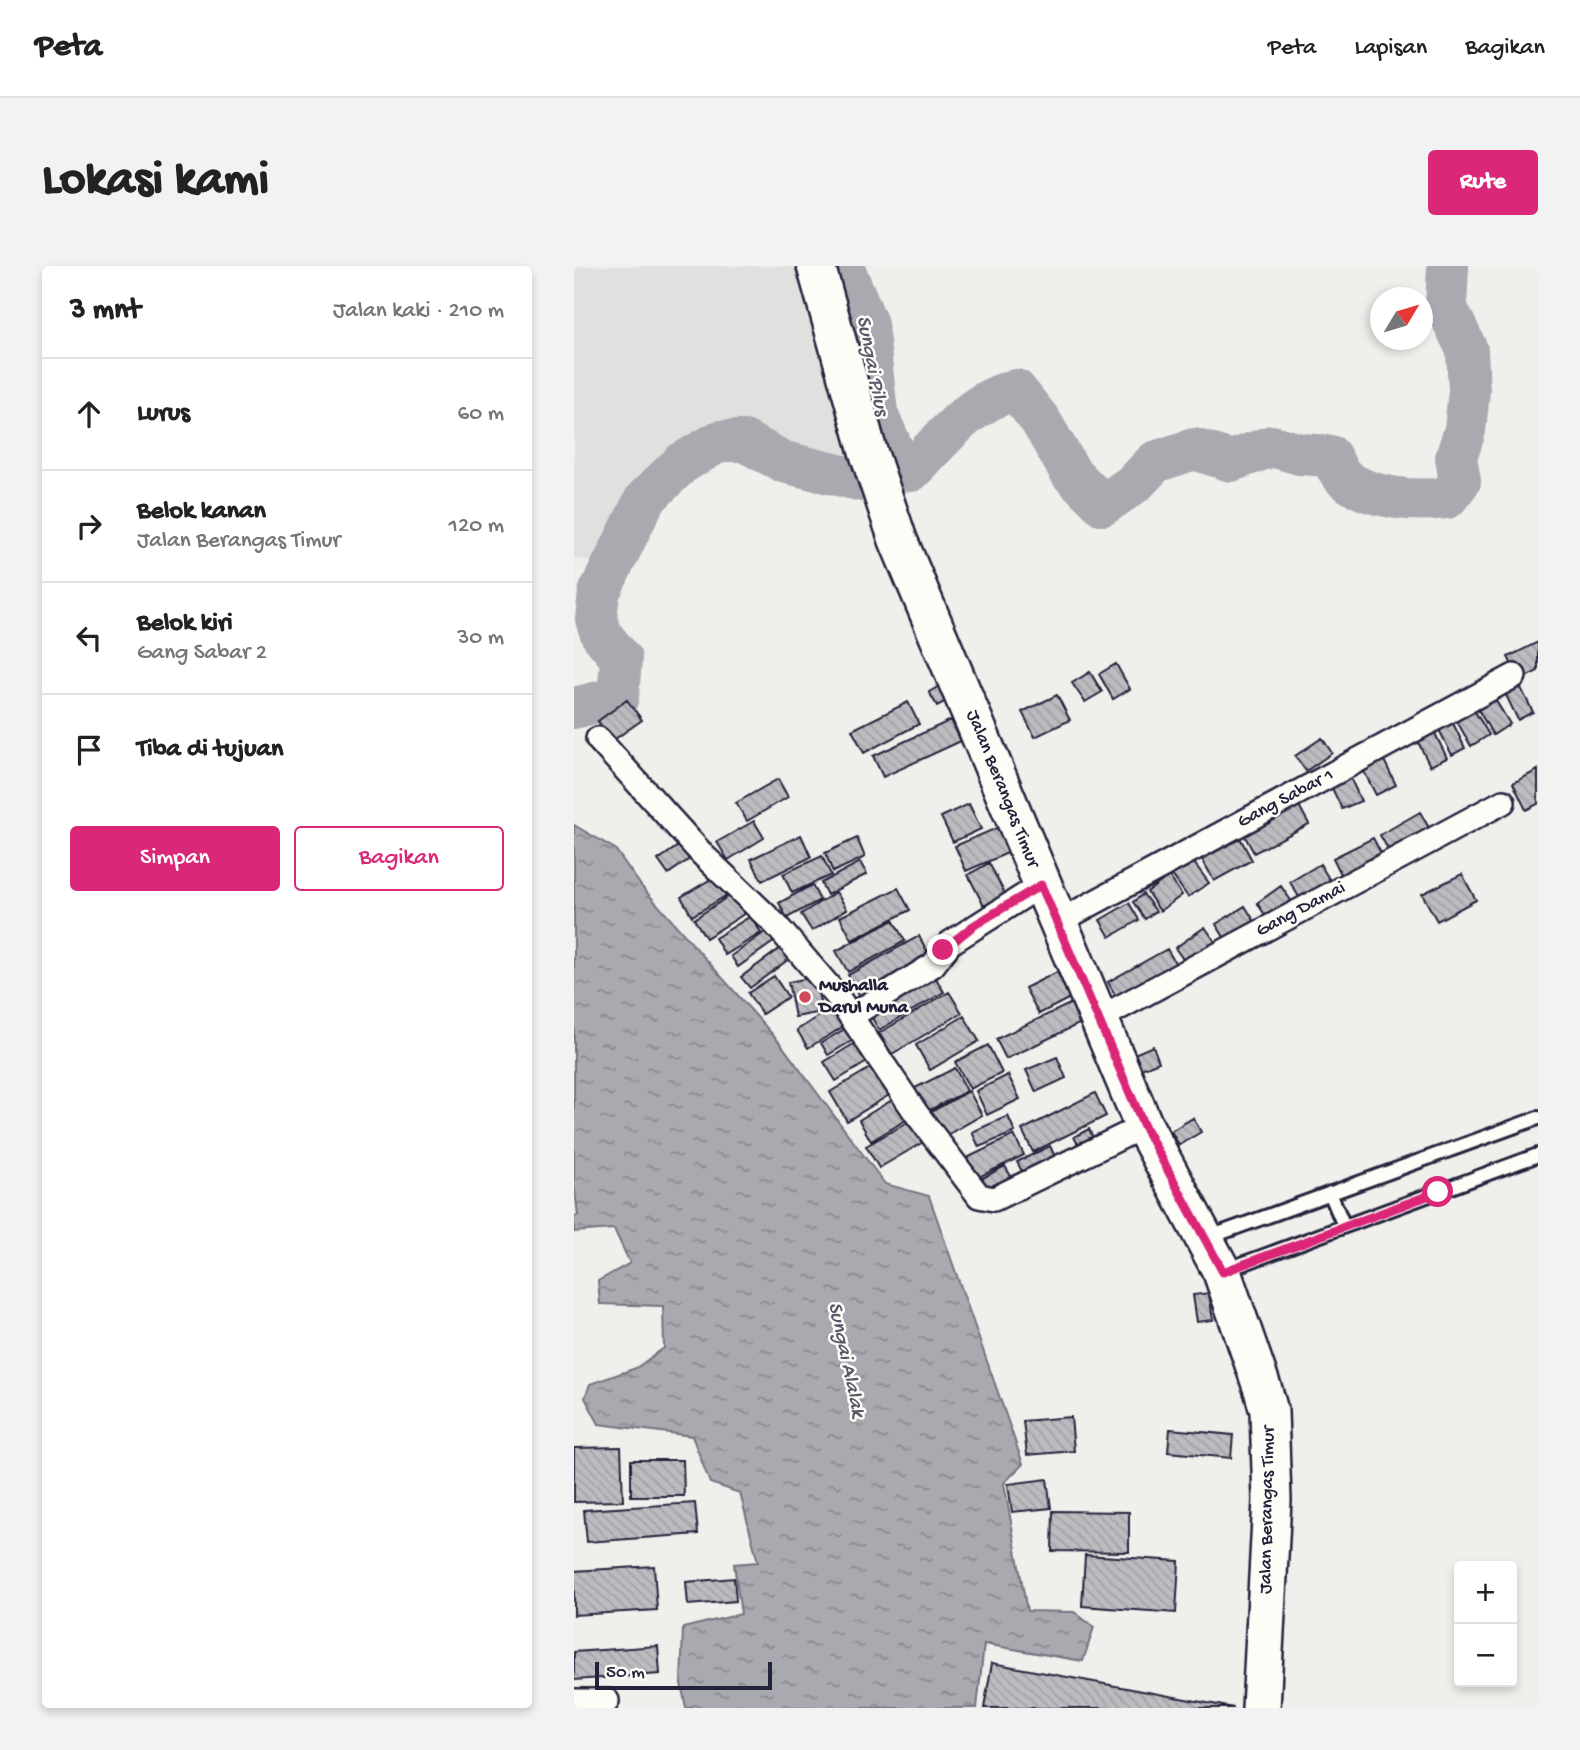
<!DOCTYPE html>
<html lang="id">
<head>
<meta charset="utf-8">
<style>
	body { margin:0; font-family:"Gochi Hand",sans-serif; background:#f2f2f2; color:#222 }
	.controls { position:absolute; right:21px; bottom:21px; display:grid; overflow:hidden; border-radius:7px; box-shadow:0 4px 10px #0003 }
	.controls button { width:63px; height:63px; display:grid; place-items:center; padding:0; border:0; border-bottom:2px solid #e0e0e0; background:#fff; color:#222; font:35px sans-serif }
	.compass { position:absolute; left:796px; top:21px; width:63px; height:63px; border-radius:50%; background:#fff; box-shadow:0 4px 10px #0003; rotate:52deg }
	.scale { position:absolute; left:21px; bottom:18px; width:177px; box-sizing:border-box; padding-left:7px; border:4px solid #22223b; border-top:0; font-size:19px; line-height:24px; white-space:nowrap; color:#22223b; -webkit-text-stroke:5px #fdfcf7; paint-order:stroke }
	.stop { position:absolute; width:21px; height:21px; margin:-16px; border:5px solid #db2777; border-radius:50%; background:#fff }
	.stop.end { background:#db2777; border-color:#fff; box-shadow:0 2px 7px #0008 }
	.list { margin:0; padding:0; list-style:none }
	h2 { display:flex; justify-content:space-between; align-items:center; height:91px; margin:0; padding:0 28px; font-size:30px }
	h2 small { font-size:23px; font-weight:400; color:#767676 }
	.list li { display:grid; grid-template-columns:46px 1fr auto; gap:21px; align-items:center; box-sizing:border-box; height:112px; padding:0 28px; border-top:2px solid #e0e0e0 }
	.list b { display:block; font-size:26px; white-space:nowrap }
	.list p { margin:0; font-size:23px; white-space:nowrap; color:#767676 }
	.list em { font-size:23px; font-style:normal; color:#767676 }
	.actions { display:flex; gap:14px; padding:21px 28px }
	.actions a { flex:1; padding:16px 0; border:2px solid #db2777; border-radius:7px; text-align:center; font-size:24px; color:#db2777 }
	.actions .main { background:#db2777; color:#fff }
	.icon { flex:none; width:38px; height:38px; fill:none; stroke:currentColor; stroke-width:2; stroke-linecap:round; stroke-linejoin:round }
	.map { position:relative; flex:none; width:964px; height:1442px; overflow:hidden; border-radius:7px }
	header { display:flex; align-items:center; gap:42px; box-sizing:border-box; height:98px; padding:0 35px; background:#fff; border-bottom:2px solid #e0e0e0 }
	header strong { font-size:33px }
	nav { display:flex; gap:38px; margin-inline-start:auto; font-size:24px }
	.intro { display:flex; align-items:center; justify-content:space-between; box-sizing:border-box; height:168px; padding:0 42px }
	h1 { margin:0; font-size:49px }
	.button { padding:18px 32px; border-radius:7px; background:#db2777; color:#fff; font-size:24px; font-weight:700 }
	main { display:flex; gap:42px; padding:0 42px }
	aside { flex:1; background:#fff; border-radius:7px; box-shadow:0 4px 10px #0003 }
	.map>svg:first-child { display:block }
</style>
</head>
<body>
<header>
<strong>Peta</strong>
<nav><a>Peta</a><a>Lapisan</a><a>Bagikan</a></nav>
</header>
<div class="intro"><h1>Lokasi kami</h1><a class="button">Rute</a></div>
<main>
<aside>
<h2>3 mnt<small>Jalan kaki · 210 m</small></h2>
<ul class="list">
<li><svg class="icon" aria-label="ahead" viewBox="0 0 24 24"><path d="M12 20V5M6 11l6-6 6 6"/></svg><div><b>Lurus</b></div><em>60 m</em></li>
<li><svg class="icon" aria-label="right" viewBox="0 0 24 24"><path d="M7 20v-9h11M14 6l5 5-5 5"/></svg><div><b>Belok kanan</b><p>Jalan Berangas Timur</p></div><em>120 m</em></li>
<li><svg class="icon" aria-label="left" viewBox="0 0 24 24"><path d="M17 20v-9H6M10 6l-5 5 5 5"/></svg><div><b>Belok kiri</b><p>Gang Sabar 2</p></div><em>30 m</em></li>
<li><svg class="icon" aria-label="arrive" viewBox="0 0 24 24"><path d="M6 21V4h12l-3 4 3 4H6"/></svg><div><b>Tiba di tujuan</b></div></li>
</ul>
<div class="actions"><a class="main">Simpan</a><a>Bagikan</a></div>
</aside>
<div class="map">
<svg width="964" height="1442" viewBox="0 0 964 1442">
	<defs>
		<pattern id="water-ripples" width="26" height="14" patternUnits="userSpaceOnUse" patternTransform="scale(1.75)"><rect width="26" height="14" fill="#a9a9b0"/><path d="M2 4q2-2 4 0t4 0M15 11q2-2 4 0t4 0" fill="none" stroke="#898990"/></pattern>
		<pattern id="building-back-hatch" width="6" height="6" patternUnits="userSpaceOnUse" patternTransform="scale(1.75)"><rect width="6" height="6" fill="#bcbcc0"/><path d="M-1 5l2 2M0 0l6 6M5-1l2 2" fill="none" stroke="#a1a1a6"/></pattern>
	</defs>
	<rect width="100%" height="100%" fill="#f0efec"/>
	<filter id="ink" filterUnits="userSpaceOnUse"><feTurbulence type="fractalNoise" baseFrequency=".0143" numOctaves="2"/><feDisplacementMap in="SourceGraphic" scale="14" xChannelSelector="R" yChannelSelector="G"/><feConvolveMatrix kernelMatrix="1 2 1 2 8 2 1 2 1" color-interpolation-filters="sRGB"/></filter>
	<g filter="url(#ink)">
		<path fill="#e0e0df" d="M 0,0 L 227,0 L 289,215 L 163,161 L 117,172 L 60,220 L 19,296 L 0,292 Z"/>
		<path fill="url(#water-ripples)" stroke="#737381" stroke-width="2" d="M 0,559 L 41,583 L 68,621 L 206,777 L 311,918 L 355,930 L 449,1198 L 430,1217 L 453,1345 L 500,1346 L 520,1361 L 509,1395 L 410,1378 L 403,1442 L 112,1442 L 107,1417 L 109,1362 L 167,1348 L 160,1298 L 184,1296 L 166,1227 L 136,1217 L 118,1170 L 25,1158 L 11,1132 L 16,1118 L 62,1102 L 90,1082 L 89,1040 L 26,1038 L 24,1015 L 56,997 L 40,963 L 0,966 L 0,951 L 4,949 L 0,918 Z"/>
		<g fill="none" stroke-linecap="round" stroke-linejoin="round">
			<path stroke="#a9a9b0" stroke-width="42" d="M 269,0 L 293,58 L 303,147 L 319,184 L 316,200
				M 0,442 L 44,431 L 47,393 L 27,368 L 22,353 L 25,327 L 71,233 L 108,197 L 146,175 L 170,175 L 210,196 L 289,215 L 316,200 L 337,205 C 369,173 397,134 442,124 L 466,154 L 497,207 L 529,239 L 561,217 L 581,196 L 620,183 L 657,195 L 698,180 L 726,188 L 756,190 C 760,197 765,208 771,213 C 796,233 843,236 873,232 L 886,215 L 882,192 L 891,164 L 895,125 L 893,84 L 872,40 L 874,0"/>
		</g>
		<path fill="url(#building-back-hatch)" stroke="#22223b" stroke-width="2" d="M 964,376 L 964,405 L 946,414 L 934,391 Z
			M 542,398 L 556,423 L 539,433 L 525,408 Z
			M 516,406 L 528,426 L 511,436 L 498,417 Z
			M 367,419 L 376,433 L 363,440 L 355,426 Z
			M 946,420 L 959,446 L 944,454 L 931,427 Z
			M 483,429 L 496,454 L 461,471 L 448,446 Z
			M 919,430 L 936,458 L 919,469 L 902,440 Z
			M 53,434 L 68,454 L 38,475 L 24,455 Z
			M 334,436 L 345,458 L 290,487 L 278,464 Z
			M 899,442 L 915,469 L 897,480 L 881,452 Z
			M 877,453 L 891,482 L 878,489 L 863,460 Z
			M 377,454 L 387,475 L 309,511 L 299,490 Z
			M 856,457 L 873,492 L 856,500 L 839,466 Z
			M 748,472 L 758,487 L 732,505 L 721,490 Z
			M 806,486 L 822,519 L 802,529 L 785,496 Z
			M 964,504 L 964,538 L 952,544 L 939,517 Z
			M 775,509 L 787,535 L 768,543 L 756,518 Z
			M 204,513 L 214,531 L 173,555 L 162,537 Z
			M 723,536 L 735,558 L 680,587 L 668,565 Z
			M 395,538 L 407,563 L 379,576 L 367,551 Z
			M 846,546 L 859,569 L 819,592 L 806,569 Z
			M 180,555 L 190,572 L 154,594 L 143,576 Z
			M 425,561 L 436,586 L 392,605 L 381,580 Z
			M 227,569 L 237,591 L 188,615 L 177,593 Z
			M 283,572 L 291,591 L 259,606 L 251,587 Z
			M 666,572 L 678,594 L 640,615 L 628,593 Z
			M 799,572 L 810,593 L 769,612 L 759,592 Z
			M 110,576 L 120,590 L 94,608 L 84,594 Z
			M 248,590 L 257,609 L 218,627 L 209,608 Z
			M 618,594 L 635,617 L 614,631 L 598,609 Z
			M 286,596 L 293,608 L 253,629 L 247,617 Z
			M 415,597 L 431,628 L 410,640 L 394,609 Z
			M 746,598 L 758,618 L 728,636 L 716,616 Z
			M 147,607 L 158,626 L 118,650 L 107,631 Z
			M 888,608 L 902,634 L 863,655 L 848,628 Z
			M 595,610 L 608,629 L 586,645 L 573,626 Z
			M 238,619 L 246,634 L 213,652 L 205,637 Z
			M 707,620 L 720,639 L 696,656 L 683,637 Z
			M 324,622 L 336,644 L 278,674 L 266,651 Z
			M 262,626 L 273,643 L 238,665 L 227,648 Z
			M 158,628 L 170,648 L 132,672 L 120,653 Z
			M 569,628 L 582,645 L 571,653 L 559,636 Z
			M 555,637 L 565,654 L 536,671 L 526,654 Z
			M 671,640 L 684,661 L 655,679 L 642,658 Z
			M 177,650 L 187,667 L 151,689 L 141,672 Z
			M 319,654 L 331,675 L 274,706 L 262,685 Z
			M 201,659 L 208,670 L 164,701 L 157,690 Z
			M 631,661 L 644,680 L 614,700 L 601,682 Z
			M 345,670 L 360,698 L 289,736 L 274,709 Z
			M 207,682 L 215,693 L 176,722 L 167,711 Z
			M 593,683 L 606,705 L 546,738 L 534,716 Z
			M 356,702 L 370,726 L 305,764 L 291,740 Z
			M 483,706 L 496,732 L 465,748 L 451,722 Z
			M 200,710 L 214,731 L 188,748 L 174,727 Z
			M 241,711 L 248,746 L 221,751 L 214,716 Z
			M 375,726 L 388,747 L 318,788 L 305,767 Z
			M 502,735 L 511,755 L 432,793 L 422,773 Z
			M 261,740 L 272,759 L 234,782 L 223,764 Z
			M 390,750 L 405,775 L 356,804 L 342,779 Z
			M 279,758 L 286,770 L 254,789 L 247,777 Z
			M 286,774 L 298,793 L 262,815 L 250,796 Z
			M 414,779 L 428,807 L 396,823 L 381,796 Z
			M 579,780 L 585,796 L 565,804 L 560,788 Z
			M 483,791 L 492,812 L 462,826 L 452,804 Z
			M 303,798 L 320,826 L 273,855 L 256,826 Z
			M 381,802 L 393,825 L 350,847 L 339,823 Z
			M 434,809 L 446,833 L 413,849 L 402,825 Z
			M 395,825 L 408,849 L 366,873 L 353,848 Z
			M 521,827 L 532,850 L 459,886 L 448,864 Z
			M 326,829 L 339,850 L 297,875 L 285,854 Z
			M 434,850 L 441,866 L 405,881 L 398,866 Z
			M 619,852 L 627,866 L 605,879 L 597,865 Z
			M 338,854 L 351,875 L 305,902 L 292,880 Z
			M 515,863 L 521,876 L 507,884 L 500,871 Z
			M 440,869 L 450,889 L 403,912 L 393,892 Z
			M 476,880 L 484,897 L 452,913 L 443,896 Z
			M 431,900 L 438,912 L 411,926 L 405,914 Z
			M 635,1027 L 639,1054 L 623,1056 L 619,1029 Z
			M 497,1151 L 500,1185 L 453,1189 L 449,1155 Z
			M 596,1163 L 659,1169 L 657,1192 L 594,1186 Z
			M 47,1181 L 49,1235 L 0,1236 L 0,1182 Z
			M 57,1194 L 109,1194 L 110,1230 L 57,1230 Z
			M 473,1213 L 477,1242 L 438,1246 L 434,1218 Z
			M 121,1237 L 124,1268 L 13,1276 L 10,1244 Z
			M 479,1245 L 555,1246 L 555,1286 L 478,1285 Z
			M 511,1289 L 605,1295 L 602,1347 L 508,1340 Z
			M 80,1300 L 83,1344 L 0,1349 L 0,1305 Z
			M 160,1312 L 162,1335 L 114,1339 L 112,1316 Z
			M 84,1380 L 86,1408 L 0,1414 L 0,1386 Z
			M 418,1397 L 660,1442 L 410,1442 Z"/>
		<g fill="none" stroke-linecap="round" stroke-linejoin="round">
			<defs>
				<path id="service" d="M 756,927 L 770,960
					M 633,972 L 964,852
					M 649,1005 L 964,889"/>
				<path id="minor" d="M 24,473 L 129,589 L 202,659 L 263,730 L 342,847 L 405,930 L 420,933 L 570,860
					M 484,656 L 940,410
					M 277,750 L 359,699 L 376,677 L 467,619
					M 526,752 L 929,536
					M 0,1435 L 33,1435"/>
				<path id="primary" d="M 242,0 L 293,182 L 324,274 L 570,860 L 648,1006 L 689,1124 L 695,1145 L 698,1234 L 687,1442"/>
			</defs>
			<use href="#service" stroke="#22223b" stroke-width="18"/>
			<use href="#minor" stroke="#22223b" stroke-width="28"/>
			<use href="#primary" stroke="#22223b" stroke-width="42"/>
			<use href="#service" stroke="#fdfcf7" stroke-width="12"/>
			<use href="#minor" stroke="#fdfcf7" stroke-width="23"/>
			<use href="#primary" stroke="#fdfcf7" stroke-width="37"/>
		</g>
	</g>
	<g fill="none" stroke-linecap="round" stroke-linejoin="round" filter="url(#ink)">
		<path stroke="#db2777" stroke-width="9" d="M 369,684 L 399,660 L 467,619 L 570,860 L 649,1006 L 864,926"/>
	</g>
	<circle fill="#d1495b" stroke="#fdfcf7" stroke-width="2.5" cx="231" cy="731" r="7"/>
	<g text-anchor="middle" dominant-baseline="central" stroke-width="5" stroke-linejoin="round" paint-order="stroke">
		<g font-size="19" fill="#22223b" stroke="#fdfcf7">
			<text transform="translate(428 523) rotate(68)">Jalan Berangas Timur</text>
			<text transform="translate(712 533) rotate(-28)">Gang Sabar 1</text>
			<text transform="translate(727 644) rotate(-28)">Gang Damai</text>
			<text transform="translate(694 1244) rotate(-89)">Jalan Berangas Timur</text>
		</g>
		<g font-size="19" font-weight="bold" fill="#22223b" stroke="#fdfcf7" text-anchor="start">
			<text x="245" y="720">Mushalla<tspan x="245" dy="22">Darul Muna</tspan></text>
		</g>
		<g font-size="21" font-style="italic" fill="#58586a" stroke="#fdfcf7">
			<text transform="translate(297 100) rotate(79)">Sungai Pilus</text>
			<text transform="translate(271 1094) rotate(78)">Sungai Alalak</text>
		</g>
	</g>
</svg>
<div class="controls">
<button>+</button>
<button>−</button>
</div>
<svg class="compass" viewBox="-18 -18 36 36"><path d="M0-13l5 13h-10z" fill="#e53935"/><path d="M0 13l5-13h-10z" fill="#767676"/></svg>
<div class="scale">50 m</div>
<div class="stop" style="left:864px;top:926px"></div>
<div class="stop end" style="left:369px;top:684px"></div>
</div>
</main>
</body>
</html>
